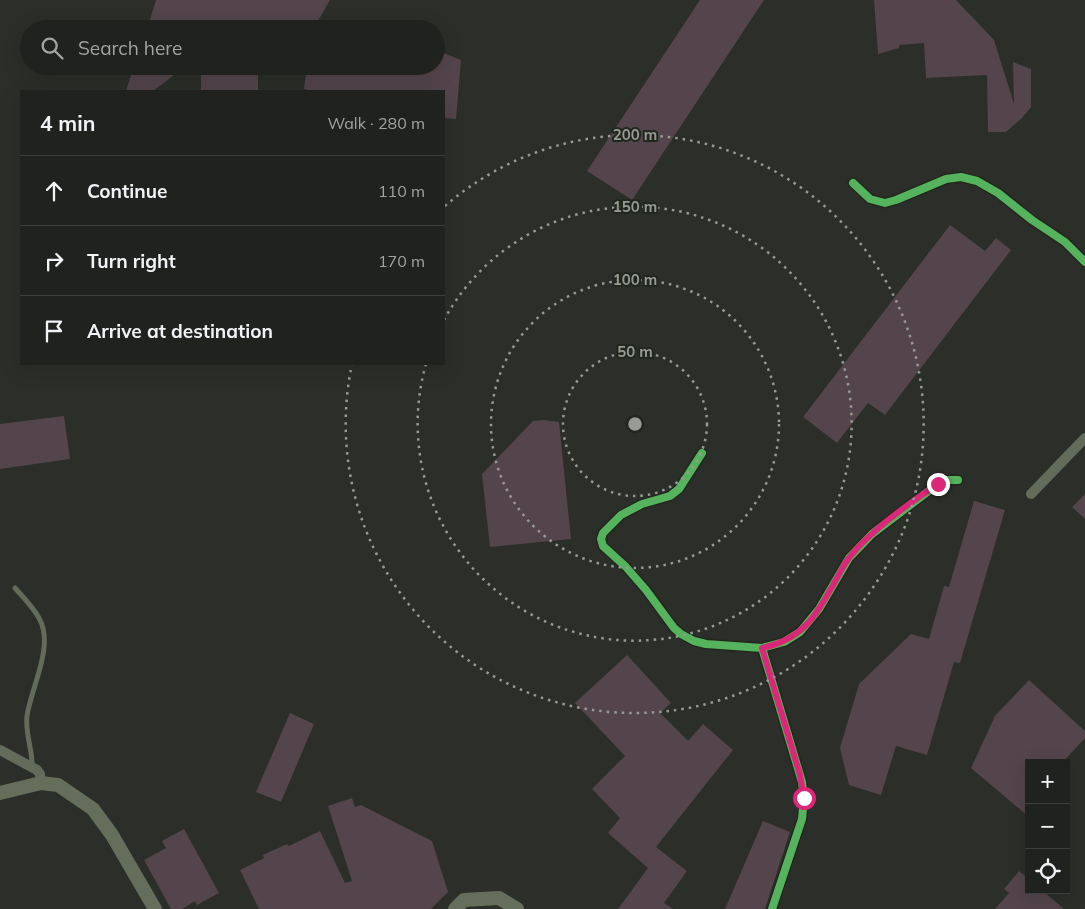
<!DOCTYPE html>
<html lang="en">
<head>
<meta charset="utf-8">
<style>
	body { margin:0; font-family:Mulish,sans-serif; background:#2d2f2c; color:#f1f3f6 }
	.controls { position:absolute; right:15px; bottom:15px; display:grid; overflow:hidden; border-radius:0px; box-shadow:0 5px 20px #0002 }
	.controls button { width:45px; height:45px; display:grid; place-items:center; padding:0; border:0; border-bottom:1px solid #3d3f3d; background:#20221f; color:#f1f3f6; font:25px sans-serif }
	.stop { position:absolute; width:15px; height:15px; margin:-11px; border:4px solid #db2777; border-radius:50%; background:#fff }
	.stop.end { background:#db2777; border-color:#fff; box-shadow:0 1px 5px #0008 }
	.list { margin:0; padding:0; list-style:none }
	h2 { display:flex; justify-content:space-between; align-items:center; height:65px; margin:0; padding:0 20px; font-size:21px }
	h2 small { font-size:16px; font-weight:400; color:#a2a4a4 }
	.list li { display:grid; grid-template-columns:32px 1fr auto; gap:15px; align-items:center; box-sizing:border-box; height:70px; padding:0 20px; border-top:1px solid #3d3f3d }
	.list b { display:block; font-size:19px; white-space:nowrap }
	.list em { font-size:16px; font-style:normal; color:#a2a4a4 }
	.icon { flex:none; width:28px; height:28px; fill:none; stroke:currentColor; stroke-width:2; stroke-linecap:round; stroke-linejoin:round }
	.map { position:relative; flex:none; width:1085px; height:909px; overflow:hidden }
	.search { position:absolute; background:#20221f; box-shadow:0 5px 20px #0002; left:20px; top:20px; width:425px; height:55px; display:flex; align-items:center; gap:12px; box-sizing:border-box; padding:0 18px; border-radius:28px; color:#a2a4a4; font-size:19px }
	.panel { position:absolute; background:#20221f; box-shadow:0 5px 20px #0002; left:20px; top:90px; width:425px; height:275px; border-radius:0px }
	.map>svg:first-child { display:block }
</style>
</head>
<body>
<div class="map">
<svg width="1085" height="909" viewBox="0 0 1085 909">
	<rect width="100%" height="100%" fill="#2b2e29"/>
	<path fill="#53454b" d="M 156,0 L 330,0 L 318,21 L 287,29 L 147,29 Z
		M 700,0 L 764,0 L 632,200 L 587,171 Z
		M 874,0 L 956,0 L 994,40 L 1014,104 L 1013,62 L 1031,69 L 1031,107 L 1022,118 L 1006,132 L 988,132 L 987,75 L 926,78 L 924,43 L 899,45 L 899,48 L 878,54 Z
		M 436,50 L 461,60 L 456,119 L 444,118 L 444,91 L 312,91 L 304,89 L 307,66 L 436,66 Z
		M 134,66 L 186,66 L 153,91 L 126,91 Z
		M 201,66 L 258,66 L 258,91 L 201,91 Z
		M 950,225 L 985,251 L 996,238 L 1011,250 L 885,415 L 868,403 L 837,443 L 803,417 Z
		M 64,416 L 70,459 L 0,469 L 0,424 Z
		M 544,420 L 559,422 L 571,539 L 490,547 L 482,474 L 533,421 Z
		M 1085,494 L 1085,519 L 1072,507 Z
		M 974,501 L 1005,510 L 960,663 L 954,662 L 927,755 L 896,746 L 881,795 L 849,785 L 840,748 L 859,684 L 911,634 L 929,639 L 944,586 L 949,587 Z
		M 627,655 L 671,703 L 660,713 L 688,741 L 703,724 L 733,750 L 656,847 L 687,871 L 664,903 L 673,909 L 618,909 L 648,868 L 608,833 L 620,818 L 592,789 L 625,756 L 575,703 Z
		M 1029,680 L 1085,731 L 1085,738 L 1062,763 L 1029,763 L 1029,817 L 971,768 L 995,716 Z
		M 290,713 L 314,724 L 281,802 L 256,792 Z
		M 352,798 L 355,807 L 361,805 L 432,841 L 448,892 L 431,909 L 259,909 L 240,870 L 264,858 L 263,855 L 287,844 L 289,846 L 320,831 L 345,883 L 352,881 L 328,806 Z
		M 763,821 L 790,832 L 765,909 L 725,909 Z
		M 184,829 L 219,893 L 197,905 L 195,901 L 182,909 L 171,909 L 144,860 L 166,848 L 162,841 Z
		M 1019,871 L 1029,879 L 1029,890 L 1042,890 L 1064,909 L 995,909 L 1009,893 L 1004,889 Z"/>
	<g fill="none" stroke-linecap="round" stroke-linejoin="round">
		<path stroke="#636b5a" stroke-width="5" d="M 15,588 C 23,597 33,607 39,618 C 55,646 31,687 27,716 C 25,735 33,751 32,766"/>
		<path stroke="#636b5a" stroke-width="10" d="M 853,183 L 870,199 L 885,203 L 896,200 L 946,179 L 961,177 L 977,181 L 998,193 L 1032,220 L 1065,242 L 1085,262
			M 702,453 L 679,489 L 670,496 L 642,504 L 621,515 L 603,533 L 601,539 L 603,546 L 626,567 L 646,590 L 674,628 L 681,634 L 694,641 L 706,644 L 762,648 L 784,642 L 800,632 L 819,609 L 849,558 L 872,534 L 938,484 L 948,480 L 958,480
			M 1031,494 L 1085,438
			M 762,648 L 802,782 L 804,798 L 802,819 L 772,909
			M 0,750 L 37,770 L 40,774 L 41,783"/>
		<path stroke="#646e5a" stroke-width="14" d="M 0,793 L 41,783 L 58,785 L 93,809 L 112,835 L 155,909
			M 455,909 L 464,900 L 499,898 L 517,909"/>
		<defs>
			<path id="cycleway" d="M 853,183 L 870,199 L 885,203 L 896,200 L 946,179 L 961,177 L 977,181 L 998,193 L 1032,220 L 1065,242 L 1085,262
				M 702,453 L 679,489 L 670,496 L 642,504 L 621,515 L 603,533 L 601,539 L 603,546 L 626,567 L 646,590 L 674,628 L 681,634 L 694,641 L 706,644 L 762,648 L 784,642 L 800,632 L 819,609 L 849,558 L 872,534 L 938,484 L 948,480 L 958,480
				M 762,648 L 802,782 L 804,798 L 802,819 L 772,909"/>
		</defs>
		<use href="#cycleway" stroke="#22271d" stroke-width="11"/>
		<use href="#cycleway" stroke="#56b35d" stroke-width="8"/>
	</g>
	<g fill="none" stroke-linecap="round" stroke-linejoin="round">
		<path stroke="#db2777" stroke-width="6" d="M 804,798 L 800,775 L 762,648 C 805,639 817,613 837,578 C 841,571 844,564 849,558 C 868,533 911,502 938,484"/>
	</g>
	<g fill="none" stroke="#989b95" stroke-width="2.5" stroke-dasharray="2.5 5">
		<circle cx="635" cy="424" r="72"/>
		<circle cx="635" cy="424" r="144"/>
		<path d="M444 320A217 217 0 1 1 426 364"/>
		<path d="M445 206A289 289 0 1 1 352 364"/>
	</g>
	<circle cx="635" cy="424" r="8" fill="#989b95" stroke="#22271d" stroke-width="2.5"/>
	<g font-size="15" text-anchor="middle" font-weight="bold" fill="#989b95" stroke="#22271d" stroke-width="4" stroke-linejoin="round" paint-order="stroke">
		<text x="635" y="140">200 m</text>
		<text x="635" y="212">150 m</text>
		<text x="635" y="285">100 m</text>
		<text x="635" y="357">50 m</text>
	</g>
</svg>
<div class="controls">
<button>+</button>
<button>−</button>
<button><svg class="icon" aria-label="locate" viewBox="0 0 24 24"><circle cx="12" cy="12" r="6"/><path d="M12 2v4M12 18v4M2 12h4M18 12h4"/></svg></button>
</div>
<div class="stop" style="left:804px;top:798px"></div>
<div class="stop end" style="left:938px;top:484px"></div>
<div class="search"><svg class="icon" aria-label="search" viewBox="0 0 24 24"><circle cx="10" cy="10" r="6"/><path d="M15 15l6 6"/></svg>Search here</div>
<section class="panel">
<h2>4 min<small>Walk · 280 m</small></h2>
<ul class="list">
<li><svg class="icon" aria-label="ahead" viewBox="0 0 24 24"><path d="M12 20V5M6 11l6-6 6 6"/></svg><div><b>Continue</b></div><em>110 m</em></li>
<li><svg class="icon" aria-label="right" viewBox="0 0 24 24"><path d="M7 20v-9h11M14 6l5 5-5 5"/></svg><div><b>Turn right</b></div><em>170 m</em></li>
<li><svg class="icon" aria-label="arrive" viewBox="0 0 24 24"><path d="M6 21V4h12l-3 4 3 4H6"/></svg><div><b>Arrive at destination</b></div></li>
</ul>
</section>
</div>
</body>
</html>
